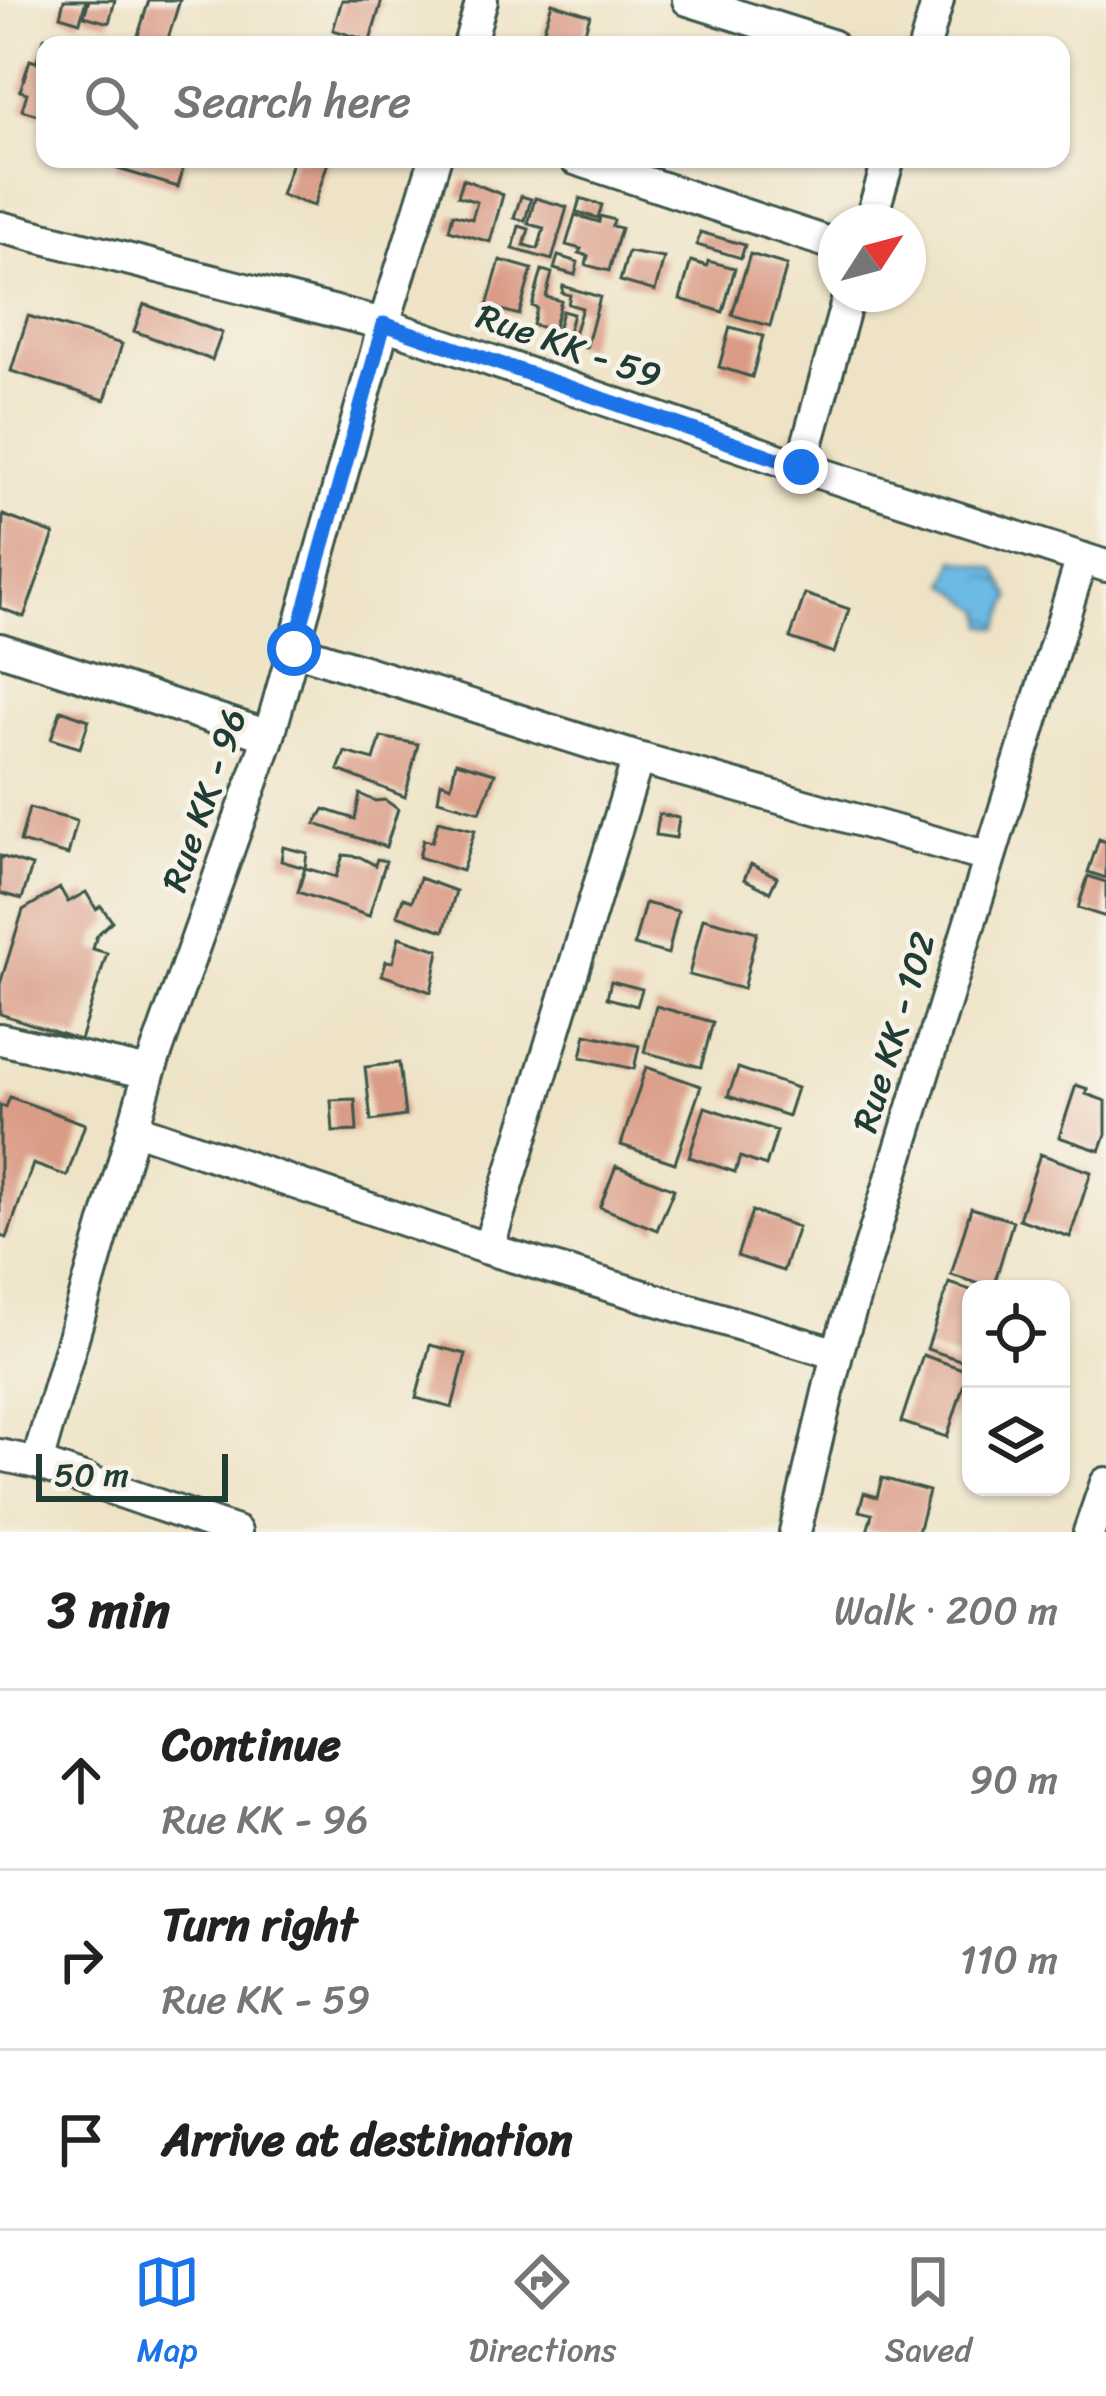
<!DOCTYPE html>
<html lang="en">
<head>
<meta charset="utf-8">
<style>
	body { margin:0; font-family:Sriracha,sans-serif; background:#f2f2f2; color:#222 }
	.controls { position:absolute; right:36px; bottom:36px; display:grid; overflow:hidden; border-radius:24px; box-shadow:0 3px 9px #0004 }
	.controls button { width:108px; height:108px; display:grid; place-items:center; padding:0; border:0; border-bottom:3px solid #e0e0e0; background:#fff; color:#222; font:60px sans-serif }
	.compass { position:absolute; left:818px; top:204px; width:108px; height:108px; border-radius:50%; background:#fff; box-shadow:0 3px 9px #0004; rotate:54deg }
	.scale { position:absolute; left:36px; bottom:30px; width:192px; box-sizing:border-box; padding-left:12px; border:6px solid #1f3d34; border-top:0; font-size:33px; line-height:42px; white-space:nowrap; color:#1f3d34; -webkit-text-stroke:9px #f7f3e8; paint-order:stroke }
	.stop { position:absolute; width:36px; height:36px; margin:-27px; border:9px solid #1a73e8; border-radius:50%; background:#fff }
	.stop.end { background:#1a73e8; border-color:#fff; box-shadow:0 3px 12px #0008 }
	.list { margin:0; padding:0; list-style:none }
	h2 { display:flex; justify-content:space-between; align-items:center; height:156px; margin:0; padding:0 48px; font-size:51px }
	h2 small { font-size:39px; font-weight:400; color:#767676 }
	.list li { display:grid; grid-template-columns:78px 1fr auto; gap:36px; align-items:center; box-sizing:border-box; height:180px; padding:0 48px; border-top:3px solid #e0e0e0 }
	.list b { display:block; font-size:45px; white-space:nowrap }
	.list p { margin:0; font-size:39px; white-space:nowrap; color:#767676 }
	.list em { font-size:39px; font-style:normal; color:#767676 }
	.icon { flex:none; width:66px; height:66px; fill:none; stroke:currentColor; stroke-width:2; stroke-linecap:round; stroke-linejoin:round }
	.map { position:relative; flex:none; width:1106px; height:1532px; overflow:hidden }
	.search { position:absolute; background:#fff; box-shadow:0 3px 9px #0004; left:36px; right:36px; top:36px; height:132px; display:flex; align-items:center; gap:30px; box-sizing:border-box; padding:0 42px; border-radius:24px; color:#767676; font-size:45px }
	.sheet { height:696px; background:#fff }
	nav { display:flex; justify-content:space-around; align-items:center; box-sizing:border-box; height:168px; border-top:3px solid #e0e0e0; background:#fff; font-size:33px; color:#767676 }
	nav a { display:grid; justify-items:center; gap:6px }
	nav .on { color:#1a73e8 }
	.map>svg:first-child { display:block }
</style>
</head>
<body>
<div class="map">
<svg width="1106" height="1532" viewBox="0 0 1106 1532">
	<defs>
		<pattern id="water-ripples" width="26" height="14" patternUnits="userSpaceOnUse" patternTransform="scale(3)"><rect width="26" height="14" fill="#6cbae6"/><path d="M2 4q2-2 4 0t4 0M15 11q2-2 4 0t4 0" fill="none" stroke="#5898bb"/></pattern>
	</defs>
	<rect width="100%" height="100%" fill="#f7f3e8"/>
	<filter id="ink" filterUnits="userSpaceOnUse"><feTurbulence type="fractalNoise" baseFrequency=".00833" numOctaves="2"/><feDisplacementMap in="SourceGraphic" scale="24" xChannelSelector="R" yChannelSelector="G"/><feConvolveMatrix kernelMatrix="1 2 1 2 8 2 1 2 1" color-interpolation-filters="sRGB"/></filter>
	<filter id="wash" filterUnits="userSpaceOnUse"><feTurbulence type="fractalNoise" baseFrequency=".004" numOctaves="4" result="noise"/><feDisplacementMap in="SourceGraphic" scale="48" xChannelSelector="R" yChannelSelector="G"/><feGaussianBlur stdDeviation="2.7" result="paint"/><feColorMatrix in="noise" values="0 0 0 0 0 0 0 0 0 0 0 0 0 0 0 0 0 1.4 0 .05"/><feComposite in="paint" operator="in"/></filter>
	<g filter="url(#wash)">
		<rect width="100%" height="100%" fill="#eee3c6"/>
		<path fill="url(#water-ripples)" stroke="#467c8d" stroke-width="3" d="M 955,559 L 996,569 L 1011,598 L 999,628 L 985,626 L 984,610 C 971,605 961,592 947,584 Z"/>
		<g id="blocks">
			<path fill="#da9c87" d="M 64,0 L 86,0 L 80,22 L 60,16 Z
				M 89,0 L 115,0 L 109,23 L 84,16 Z
				M 149,0 L 180,0 L 166,45 L 135,45 Z
				M 342,0 L 382,0 L 370,41 L 333,30 Z
				M 552,3 L 590,15 L 581,45 L 539,45 Z
				M 45,36 L 45,107 L 40,116 L 22,110 L 27,93 L 20,91 L 30,60 L 36,62 Z
				M 118,159 L 186,159 L 178,187 L 115,168 Z
				M 293,159 L 329,159 L 314,206 L 281,195 Z
				M 463,179 L 503,195 L 490,242 L 449,230 L 453,214 L 472,219 L 477,202 L 458,196 Z
				M 521,196 L 531,199 L 525,221 L 514,218 Z
				M 535,198 L 567,207 L 552,260 L 513,249 L 519,226 L 529,229 L 524,245 L 538,249 L 544,228 L 528,224 Z
				M 580,198 L 602,205 L 598,218 L 576,212 Z
				M 575,215 L 599,222 L 600,216 L 614,220 L 612,226 L 621,228 L 609,271 L 586,265 L 588,256 L 579,253 L 581,249 L 566,245 Z
				M 700,232 L 745,245 L 741,258 L 697,245 Z
				M 628,252 L 664,258 L 655,291 L 620,281 Z
				M 750,254 L 787,265 L 770,326 L 732,315 Z
				M 558,256 L 578,262 L 575,275 L 554,269 Z
				M 500,260 L 532,269 L 519,315 L 487,306 Z
				M 691,261 L 707,266 L 708,261 L 735,268 L 723,312 L 680,299 Z
				M 542,270 L 552,273 L 546,297 L 561,301 L 553,330 L 533,325 L 537,308 L 532,306 Z
				M 563,286 L 600,297 L 586,348 L 571,344 L 582,308 L 568,304 L 570,295 L 562,293 Z
				M 144,304 L 222,333 L 212,360 L 134,331 Z
				M 562,311 L 573,314 L 567,337 L 556,334 Z
				M 28,316 L 122,344 L 105,400 L 11,371 Z
				M 730,327 L 763,336 L 752,377 L 719,367 Z
				M 3,515 L 54,534 L 24,617 L 0,608 Z
				M 805,594 L 849,609 L 834,653 L 790,638 Z
				M 61,710 L 89,720 L 80,748 L 51,739 Z
				M 381,737 L 418,744 L 405,797 L 338,770 L 345,752 L 374,760 Z
				M 456,762 L 495,773 L 480,812 L 438,800 L 441,782 L 451,786 Z
				M 360,794 L 375,801 L 385,800 L 398,809 L 386,847 L 315,824 L 324,809 L 355,819 Z
				M 29,808 L 77,821 L 68,855 L 20,842 Z
				M 659,814 L 679,818 L 676,838 L 656,835 Z
				M 438,821 L 475,830 L 462,871 L 419,857 L 423,840 L 432,842 Z
				M 1099,839 L 1106,842 L 1106,878 L 1088,872 Z
				M 283,847 L 307,853 L 305,868 L 336,877 L 343,855 L 360,857 L 375,865 L 377,859 L 386,861 L 369,916 L 298,892 L 305,868 L 281,861 Z
				M 0,856 L 32,866 L 22,899 L 0,893 Z
				M 751,864 L 777,877 L 770,892 L 744,879 Z
				M 1088,876 L 1106,882 L 1106,917 L 1078,908 Z
				M 420,878 L 456,891 L 444,931 L 397,915 L 403,898 L 412,901 Z
				M 60,888 L 68,902 L 86,892 L 96,909 L 101,906 L 112,921 L 97,935 L 93,949 L 107,953 L 80,1040 L 0,1014 L 0,984 L 23,910 Z
				M 645,903 L 678,911 L 668,954 L 634,945 Z
				M 703,918 L 757,932 L 743,989 L 689,975 Z
				M 399,937 L 439,950 L 431,992 L 382,975 L 386,961 L 393,962 Z
				M 611,981 L 642,989 L 637,1006 L 607,998 Z
				M 656,1006 L 713,1022 L 701,1067 L 644,1052 Z
				M 586,1034 L 639,1046 L 634,1069 L 581,1057 Z
				M 399,1063 L 405,1116 L 371,1121 L 365,1067 Z
				M 646,1067 L 701,1086 L 675,1163 L 621,1145 Z
				M 738,1068 L 797,1088 L 788,1116 L 728,1096 Z
				M 1076,1085 L 1088,1089 L 1086,1094 L 1106,1101 L 1106,1134 L 1100,1151 L 1059,1137 Z
				M 10,1097 L 85,1124 L 67,1176 L 33,1164 L 7,1238 L 0,1236 L 0,1105 L 6,1107 Z
				M 355,1099 L 357,1131 L 333,1132 L 331,1100 Z
				M 705,1107 L 777,1131 L 766,1166 L 740,1157 L 735,1172 L 689,1157 Z
				M 1040,1154 L 1091,1172 L 1070,1237 L 1019,1219 Z
				M 616,1166 L 674,1189 L 657,1230 L 600,1207 Z
				M 971,1208 L 1013,1221 L 993,1288 L 951,1275 Z
				M 752,1211 L 798,1227 L 783,1271 L 737,1256 Z
				M 949,1283 L 971,1290 L 971,1346 L 966,1362 L 927,1349 Z
				M 430,1345 L 466,1354 L 452,1408 L 416,1398 Z
				M 923,1355 L 968,1371 L 947,1437 L 901,1422 Z
				M 882,1478 L 929,1491 L 918,1532 L 867,1532 L 872,1514 L 859,1511 L 864,1493 L 877,1497 Z"/>
		</g>
	</g>
	<g filter="url(#ink)">
		<use href="#blocks" fill-opacity="0" stroke="#3e564a" stroke-width="3"/>
		<g fill="none" stroke-linecap="round" stroke-linejoin="round">
			<defs>
				<path id="street" d="M 688,0 L 831,45
					M 469,45 L 482,0
					M 925,45 L 938,0
					M 575,159 L 836,245
					M 870,222 L 889,159
					M 0,227 L 384,324 L 801,467 L 1106,566
					M 801,467 L 849,294
					M 0,649 L 269,736
					M 294,649 L 638,758 L 988,857
					M 0,1039 L 149,1073
					M 133,1128 L 488,1249 L 837,1354
					M 488,1249 L 638,758
					M 0,1455 L 37,1463 L 236,1532
					M 37,1463 L 149,1073 L 269,736 L 384,324 L 435,159
					M 795,1532 L 837,1354 L 1082,558
					M 1089,1532 L 1106,1483"/>
			</defs>
			<use href="#street" stroke="#3e564a" stroke-width="36"/>
			<use href="#street" stroke="#fff" stroke-width="30"/>
		</g>
	</g>
	<g fill="none" stroke-linecap="round" stroke-linejoin="round" filter="url(#ink)">
		<path stroke="#1a73e8" stroke-width="15" d="M 294,649 L 384,324 L 801,467"/>
	</g>
	<g text-anchor="middle" dominant-baseline="central" stroke-width="9" stroke-linejoin="round" paint-order="stroke">
		<g font-size="36" fill="#1f3d34" stroke="#f7f3e8">
			<text transform="translate(569 346) rotate(19)">Rue KK - 59</text>
			<text transform="translate(204 800) rotate(-71)">Rue KK - 96</text>
			<text transform="translate(894 1032) rotate(-73)">Rue KK - 102</text>
		</g>
	</g>
</svg>
<div class="controls">
<button><svg class="icon" aria-label="locate" viewBox="0 0 24 24"><circle cx="12" cy="12" r="6"/><path d="M12 2v4M12 18v4M2 12h4M18 12h4"/></svg></button>
<button><svg class="icon" aria-label="layers" viewBox="0 0 24 24"><path d="M12 4l9 5-9 5-9-5zM3 14l9 5 9-5"/></svg></button>
</div>
<svg class="compass" viewBox="-18 -18 36 36"><path d="M0-13l5 13h-10z" fill="#e53935"/><path d="M0 13l5-13h-10z" fill="#767676"/></svg>
<div class="scale">50 m</div>
<div class="stop" style="left:294px;top:649px"></div>
<div class="stop end" style="left:801px;top:467px"></div>
<div class="search"><svg class="icon" aria-label="search" viewBox="0 0 24 24"><circle cx="10" cy="10" r="6"/><path d="M15 15l6 6"/></svg>Search here</div>
</div>
<section class="sheet">
<h2>3 min<small>Walk · 200 m</small></h2>
<ul class="list">
<li><svg class="icon" aria-label="ahead" viewBox="0 0 24 24"><path d="M12 20V5M6 11l6-6 6 6"/></svg><div><b>Continue</b><p>Rue KK - 96</p></div><em>90 m</em></li>
<li><svg class="icon" aria-label="right" viewBox="0 0 24 24"><path d="M7 20v-9h11M14 6l5 5-5 5"/></svg><div><b>Turn right</b><p>Rue KK - 59</p></div><em>110 m</em></li>
<li><svg class="icon" aria-label="arrive" viewBox="0 0 24 24"><path d="M6 21V4h12l-3 4 3 4H6"/></svg><div><b>Arrive at destination</b></div></li>
</ul>
</section>
<nav>
<a class="on"><svg class="icon" aria-label="map" viewBox="0 0 24 24"><path d="M3 6l6-2 6 2 6-2v14l-6 2-6-2-6 2zM9 4v14M15 6v14"/></svg>Map</a>
<a><svg class="icon" aria-label="directions" viewBox="0 0 24 24"><path d="M12 3l9 9-9 9-9-9zM9 14v-3h6M13 9l2 2-2 2"/></svg>Directions</a>
<a><svg class="icon" aria-label="saved" viewBox="0 0 24 24"><path d="M7 4h10v16l-5-4-5 4z"/></svg>Saved</a>
</nav>
</body>
</html>
